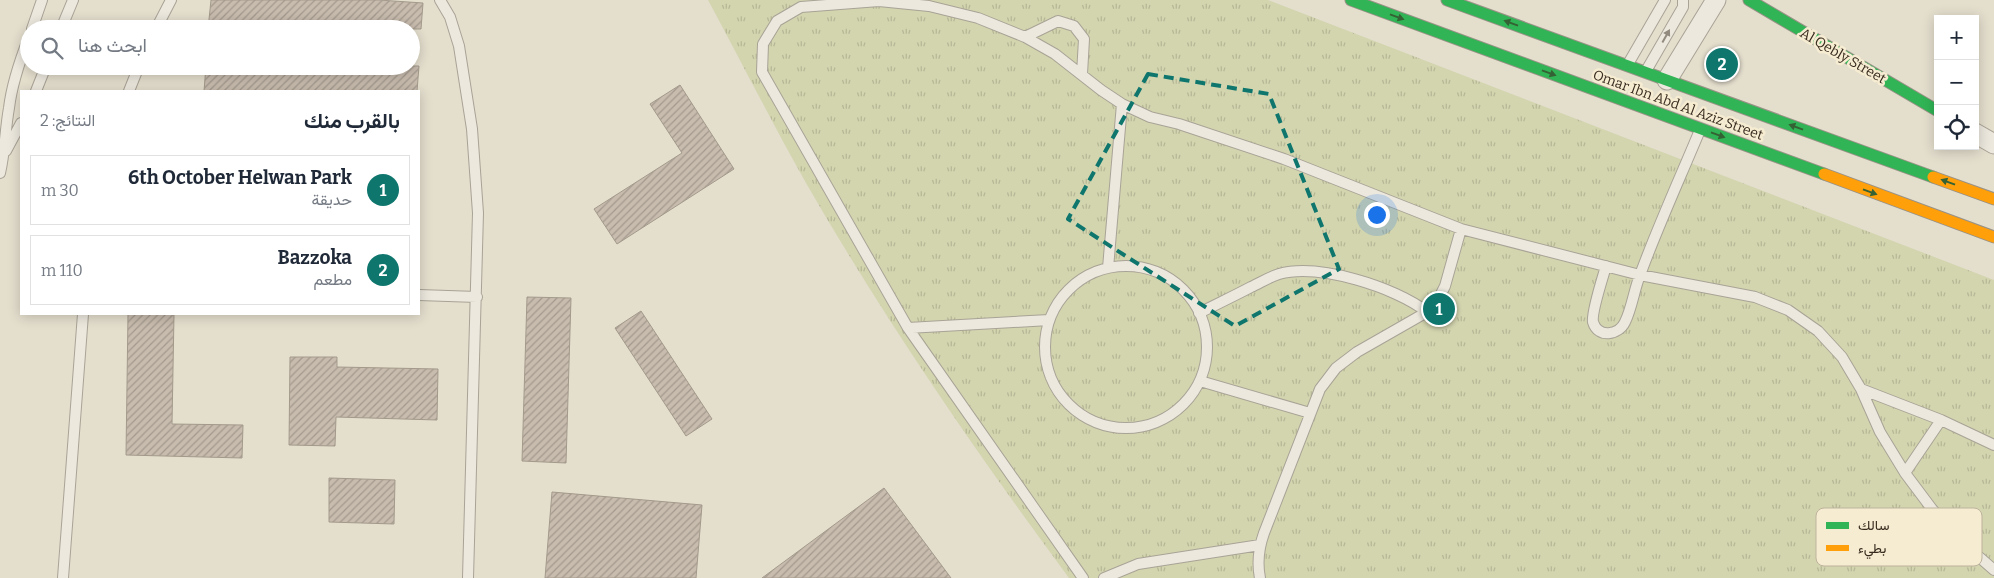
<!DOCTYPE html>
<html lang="ar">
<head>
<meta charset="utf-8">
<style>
	body { margin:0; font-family:Bitter,Vazirmatn,serif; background:#f6f6f7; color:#1f2937; direction:rtl }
	.controls { position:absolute; right:15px; top:15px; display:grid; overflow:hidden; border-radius:0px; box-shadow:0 2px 12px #0003 }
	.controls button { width:45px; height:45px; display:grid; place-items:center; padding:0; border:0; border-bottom:1px solid #e0e1e3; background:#fff; color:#1f2937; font:25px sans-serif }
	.you { position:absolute; left:1376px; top:214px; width:18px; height:18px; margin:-12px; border:4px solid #fff; border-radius:50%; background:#1a73e8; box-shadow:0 0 0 8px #1a73e833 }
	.badge { display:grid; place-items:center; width:32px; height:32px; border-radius:50%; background:#0f766e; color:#fff; font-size:16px; font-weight:700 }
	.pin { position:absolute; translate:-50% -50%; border:2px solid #fff; box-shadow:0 1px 5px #0006 }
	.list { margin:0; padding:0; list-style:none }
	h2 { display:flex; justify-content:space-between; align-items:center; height:65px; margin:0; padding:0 20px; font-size:21px }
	h2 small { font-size:16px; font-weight:400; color:#747a83 }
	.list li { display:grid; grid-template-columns:32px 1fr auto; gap:15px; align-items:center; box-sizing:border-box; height:70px; margin:0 10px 10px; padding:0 10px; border:1px solid #e0e1e3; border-radius:0px }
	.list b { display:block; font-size:19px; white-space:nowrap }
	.list p { margin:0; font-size:16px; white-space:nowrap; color:#747a83 }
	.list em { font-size:16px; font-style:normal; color:#747a83 }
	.icon { flex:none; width:28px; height:28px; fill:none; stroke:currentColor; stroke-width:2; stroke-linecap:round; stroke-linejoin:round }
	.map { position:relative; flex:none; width:1994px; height:578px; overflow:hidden; direction:ltr }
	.search { position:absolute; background:#fff; box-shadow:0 2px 12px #0003; left:20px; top:20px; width:400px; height:55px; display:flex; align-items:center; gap:12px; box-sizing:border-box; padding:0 18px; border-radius:28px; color:#747a83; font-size:19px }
	.panel { position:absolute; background:#fff; box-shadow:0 2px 12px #0003; left:20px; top:90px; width:400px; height:225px; border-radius:0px; direction:rtl }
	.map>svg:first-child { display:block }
</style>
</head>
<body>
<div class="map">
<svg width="1994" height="578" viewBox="0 0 1994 578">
	<defs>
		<pattern id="grass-tufts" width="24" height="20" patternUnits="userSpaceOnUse" patternTransform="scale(1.25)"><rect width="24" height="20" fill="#d3d5af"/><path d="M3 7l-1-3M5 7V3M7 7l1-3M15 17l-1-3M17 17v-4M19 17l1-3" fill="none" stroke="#b6b796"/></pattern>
		<pattern id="building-hatch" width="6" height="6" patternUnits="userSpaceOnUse" patternTransform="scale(1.25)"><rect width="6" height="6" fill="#c8bcae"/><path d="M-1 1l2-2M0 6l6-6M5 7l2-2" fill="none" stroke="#a3998d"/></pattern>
	</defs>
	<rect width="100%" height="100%" fill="#e4decd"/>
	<path fill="url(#grass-tufts)" d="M 708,0 L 1268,0 L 1994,280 L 1994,578 L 1069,578 C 975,451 885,320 806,183 C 772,123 741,61 708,0 Z"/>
	<path fill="url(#building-hatch)" stroke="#a49a8c" d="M 211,0 L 379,0 L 423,3 L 421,29 L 208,29 Z
		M 206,66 L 419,66 L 417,91 L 204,91 Z
		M 680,85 L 734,169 L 617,244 L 594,209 L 682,153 L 650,104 Z
		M 527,297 L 571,298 L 566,463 L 522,461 Z
		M 641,311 L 712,419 L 686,436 L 615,328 Z
		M 128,314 L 174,314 L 172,424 L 243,425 L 242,458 L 126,455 Z
		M 290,357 L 337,357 L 337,367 L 438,369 L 437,420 L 336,417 L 335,446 L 289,445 Z
		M 329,478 L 395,480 L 394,524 L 329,522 Z
		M 884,488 L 951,578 L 762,578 Z
		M 552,492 L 702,505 L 696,578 L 545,578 Z"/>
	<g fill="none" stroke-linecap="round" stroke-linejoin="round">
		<defs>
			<path id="lane" d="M 440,0 L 450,17 L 459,46 L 472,129 L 478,213 L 468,578
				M 32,29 L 42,0
				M 61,29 L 73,0
				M 156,29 L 171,0
				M 1025,37 L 1058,21 L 1074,26 L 1084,39 L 1082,74
				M 1628,64 L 1665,0
				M 1646,71 L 1683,7 L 1683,0
				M 36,91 L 46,66
				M 129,91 L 139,66
				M 6,151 L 21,123
				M 0,173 C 5,152 5,130 9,108 C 12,83 20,60 29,37
				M 1606,266 C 1603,277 1591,313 1593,322 C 1598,339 1619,335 1625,322 C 1632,308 1634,290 1640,275 C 1658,226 1680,178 1700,130
				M1045 347a81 81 0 1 1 162 0a81 81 0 1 1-162 0Z
				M 1108,268 L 1122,104
				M 419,295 L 477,297
				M 1199,313 C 1217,304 1234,296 1251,287 C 1260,283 1269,277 1279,274 C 1319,263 1395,287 1427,312
				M 908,328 L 1049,320
				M 1200,381 L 1310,413
				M 1861,389 L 1941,420 L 1994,445
				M 1905,473 L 1941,420
				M 63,578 L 83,314
				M 1083,578 L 908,328 L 762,72 L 763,44 L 777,21 L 801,7 L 879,1 L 929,6 L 978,18 L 1025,37 L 1055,54 L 1101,90 L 1122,104 L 1150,117 L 1179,124 L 1284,159 L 1461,229 L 1640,275 L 1755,297 L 1788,310 L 1818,331 L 1842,357 L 1861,389 L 1880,432 L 1905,473 L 1932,509 L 1962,542 L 1994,570
				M 1104,578 L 1138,564 L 1260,545
				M 1260,578 C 1257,563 1259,547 1264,533 L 1320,389 L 1336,368 L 1357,352 L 1427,312 L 1438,300 L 1445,286 L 1461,229"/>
			<path id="street" d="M 1667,80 L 1716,0
				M 1975,133 L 1994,144"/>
			<path id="fast" d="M 1351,0 L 1824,174
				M 1447,0 L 1933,177
				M 1749,0 L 1938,111"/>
			<path id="slow" d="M 1824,174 L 1994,237
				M 1933,177 L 1994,199"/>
		</defs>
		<use href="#lane" stroke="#a9a396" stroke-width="12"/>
		<use href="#street" stroke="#a9a396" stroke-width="21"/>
		<use href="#fast" stroke="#999286" stroke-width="13"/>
		<use href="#slow" stroke="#999286" stroke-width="13"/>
		<use href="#lane" stroke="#ece8de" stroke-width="10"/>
		<use href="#street" stroke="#ece8de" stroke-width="19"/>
		<use href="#fast" stroke="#30b455" stroke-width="11"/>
		<use href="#slow" stroke="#ff9f0a" stroke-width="11"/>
	</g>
	<defs><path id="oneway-solid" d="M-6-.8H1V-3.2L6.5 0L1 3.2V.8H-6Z" transform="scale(1.25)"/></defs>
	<g fill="#356234">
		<use href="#oneway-solid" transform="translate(1397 17) rotate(20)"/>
		<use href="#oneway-solid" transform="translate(1511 23) rotate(-160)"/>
		<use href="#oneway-solid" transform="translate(1549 73) rotate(20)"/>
		<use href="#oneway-solid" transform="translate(1796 127) rotate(-160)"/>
		<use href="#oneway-solid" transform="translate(1718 135) rotate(20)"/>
		<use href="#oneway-solid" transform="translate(1948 182) rotate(-160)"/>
		<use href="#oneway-solid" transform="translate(1870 192) rotate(20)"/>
	</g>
	<use fill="#928a7e" href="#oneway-solid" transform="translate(1666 36) rotate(-61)"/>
	<path fill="none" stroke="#0f766e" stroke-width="4" stroke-dasharray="10 6" stroke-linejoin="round" d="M 1148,74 L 1269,94 L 1339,269 L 1235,326 L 1068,219 Z"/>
	<g text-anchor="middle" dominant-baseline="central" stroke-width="5" stroke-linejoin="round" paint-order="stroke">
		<g font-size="14" fill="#382b1e" stroke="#f6ecd2">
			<text transform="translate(1843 56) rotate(30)">Al Qebly Street</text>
			<text transform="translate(1678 105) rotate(20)">Omar Ibn Abd Al Aziz Street</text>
		</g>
	</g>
	<rect x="1816" y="508" width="166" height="58" rx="8" fill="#f6ecd2" stroke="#bdb29c" stroke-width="1"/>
	<rect x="1826" y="522" width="23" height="7" fill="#30b455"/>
	<rect x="1826" y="545" width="23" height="6" fill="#ff9f0a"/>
	<g font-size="14" fill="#382b1e">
		<text x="1858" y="530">سالك</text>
		<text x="1858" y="553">بطيء</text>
	</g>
</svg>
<div class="controls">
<button>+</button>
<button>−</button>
<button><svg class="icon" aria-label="locate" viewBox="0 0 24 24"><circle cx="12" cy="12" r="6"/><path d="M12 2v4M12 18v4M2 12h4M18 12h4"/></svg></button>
</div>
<div class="you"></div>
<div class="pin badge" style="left:1439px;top:309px">1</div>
<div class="pin badge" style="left:1722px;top:64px">2</div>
<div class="search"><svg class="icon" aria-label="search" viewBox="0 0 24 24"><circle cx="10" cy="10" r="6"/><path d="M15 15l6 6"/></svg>ابحث هنا</div>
<section class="panel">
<h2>بالقرب منك<small>النتائج: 2</small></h2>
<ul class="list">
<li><span class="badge">1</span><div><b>6th October Helwan Park</b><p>حديقة</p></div><em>30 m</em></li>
<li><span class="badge">2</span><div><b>Bazzoka</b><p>مطعم</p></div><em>110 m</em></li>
</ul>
</section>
</div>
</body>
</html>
